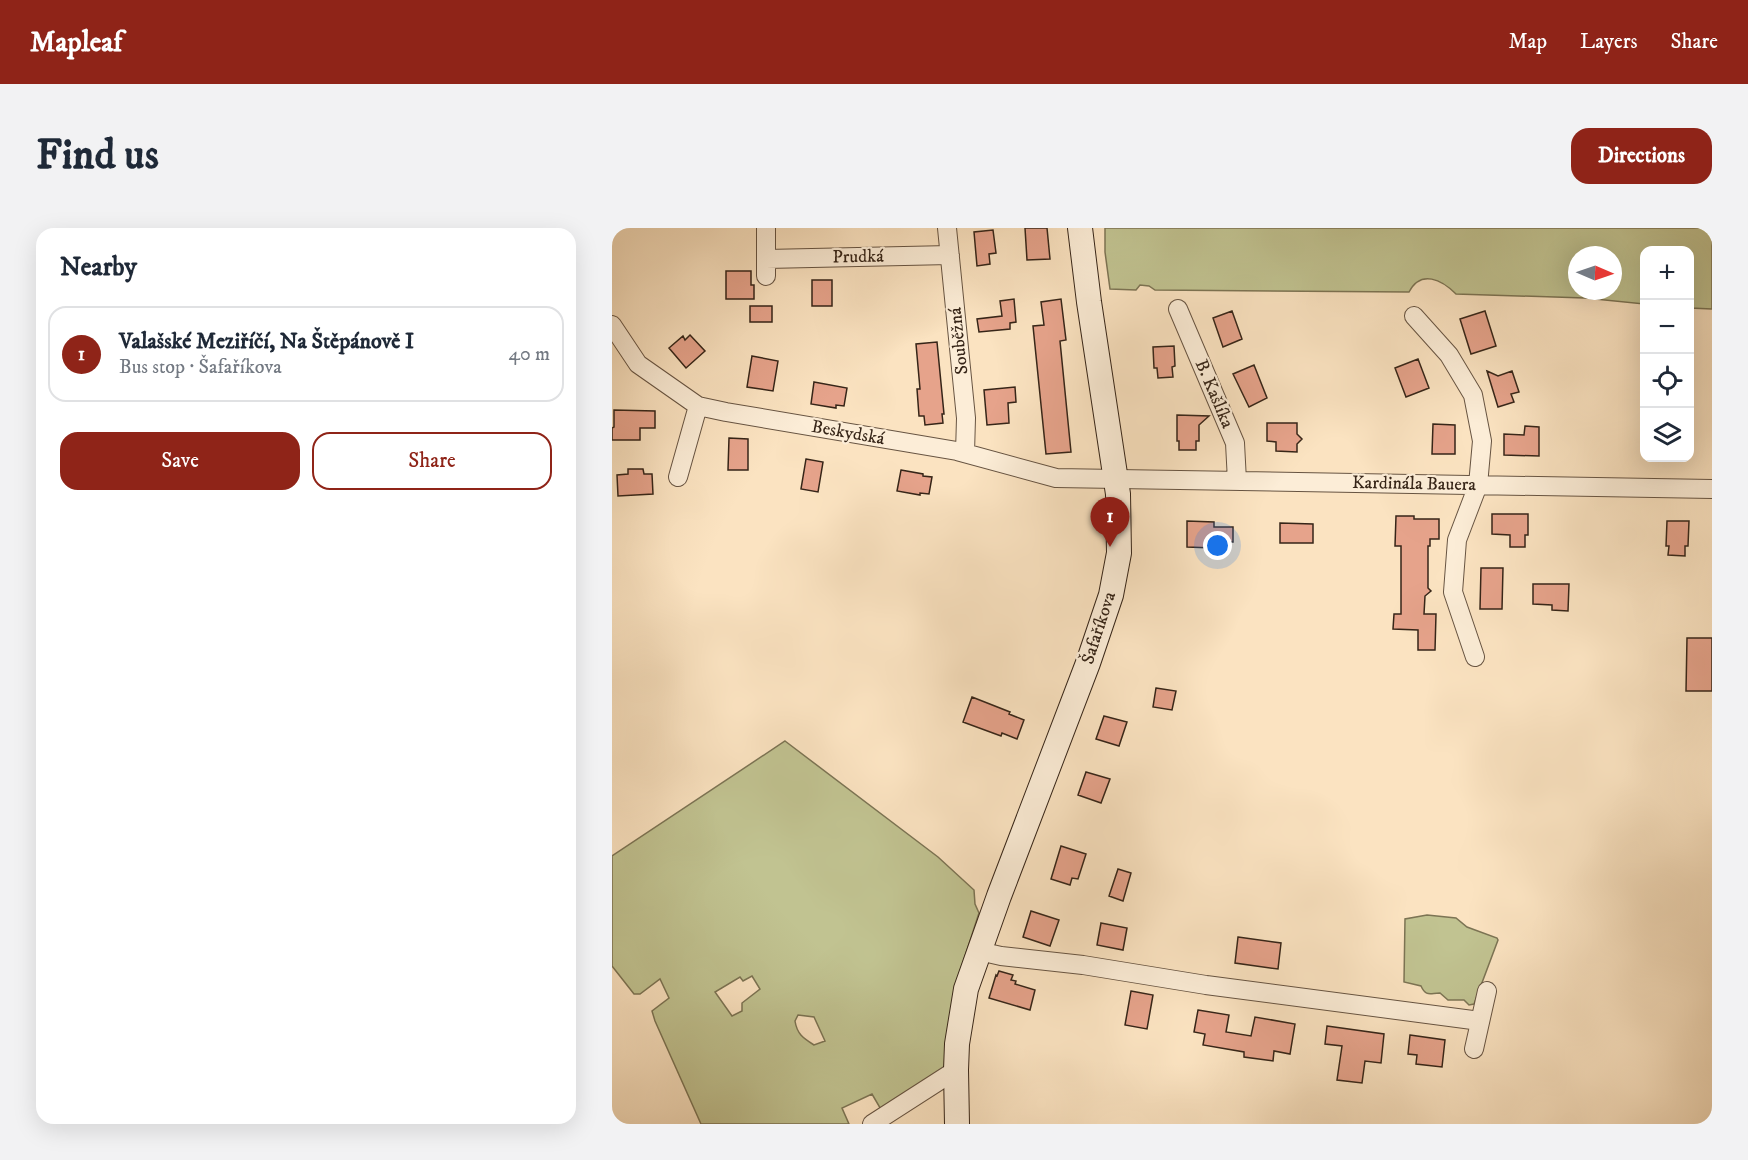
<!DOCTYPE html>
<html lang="en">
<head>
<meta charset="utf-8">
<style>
	body { margin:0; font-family:"IM FELL DW Pica",serif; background:#f2f2f3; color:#1f2937 }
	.controls { position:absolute; right:18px; top:18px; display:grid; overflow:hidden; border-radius:12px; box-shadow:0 6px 24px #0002 }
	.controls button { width:54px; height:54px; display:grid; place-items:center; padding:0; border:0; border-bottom:2px solid #e0e1e3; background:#fff; color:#1f2937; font:30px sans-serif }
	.compass { position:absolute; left:956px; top:18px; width:54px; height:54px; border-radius:50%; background:#fff; box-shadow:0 6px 24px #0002; rotate:92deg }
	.you { position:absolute; left:606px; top:318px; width:21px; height:21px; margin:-15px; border:4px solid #fff; border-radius:50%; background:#1a73e8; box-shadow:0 0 0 9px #1a73e833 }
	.badge { display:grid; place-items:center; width:39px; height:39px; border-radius:50%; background:#8f2418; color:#fff; font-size:20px; font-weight:700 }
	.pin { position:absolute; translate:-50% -50px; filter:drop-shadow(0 2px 3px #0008) }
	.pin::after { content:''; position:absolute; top:32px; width:21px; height:18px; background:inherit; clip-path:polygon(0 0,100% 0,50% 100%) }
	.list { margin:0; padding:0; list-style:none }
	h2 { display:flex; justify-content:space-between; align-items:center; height:78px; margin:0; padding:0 24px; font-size:26px }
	h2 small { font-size:20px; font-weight:400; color:#747a83 }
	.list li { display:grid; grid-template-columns:39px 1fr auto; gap:18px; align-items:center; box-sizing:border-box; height:96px; margin:0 12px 12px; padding:0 12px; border:2px solid #e0e1e3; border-radius:18px }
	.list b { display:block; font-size:22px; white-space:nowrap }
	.list p { margin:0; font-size:20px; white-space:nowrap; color:#747a83 }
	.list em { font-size:20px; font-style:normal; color:#747a83 }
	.actions { display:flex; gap:12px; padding:18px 24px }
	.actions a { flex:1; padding:14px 0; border:2px solid #8f2418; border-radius:18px; text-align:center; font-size:21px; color:#8f2418 }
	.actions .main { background:#8f2418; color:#fff }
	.icon { flex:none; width:33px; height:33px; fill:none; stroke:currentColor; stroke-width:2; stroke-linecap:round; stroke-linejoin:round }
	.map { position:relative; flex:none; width:1100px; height:896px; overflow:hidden; border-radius:18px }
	header { display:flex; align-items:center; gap:36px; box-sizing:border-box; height:84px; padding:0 30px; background:#8f2418; color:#fff }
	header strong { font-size:28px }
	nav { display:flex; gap:33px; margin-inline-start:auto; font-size:21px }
	.intro { display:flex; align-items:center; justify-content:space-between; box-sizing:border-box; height:144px; padding:0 36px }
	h1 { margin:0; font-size:42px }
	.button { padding:15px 27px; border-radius:18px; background:#8f2418; color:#fff; font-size:21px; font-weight:700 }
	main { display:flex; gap:36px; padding:0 36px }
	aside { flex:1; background:#fff; border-radius:18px; box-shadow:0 6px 24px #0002 }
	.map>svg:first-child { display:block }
</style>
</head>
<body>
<header>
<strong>Mapleaf</strong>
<nav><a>Map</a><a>Layers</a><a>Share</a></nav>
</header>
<div class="intro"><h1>Find us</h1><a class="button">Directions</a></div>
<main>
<aside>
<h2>Nearby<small></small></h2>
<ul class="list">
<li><span class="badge">1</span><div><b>Valašské Meziříčí, Na Štěpánově I</b><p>Bus stop · Šafaříkova</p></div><em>40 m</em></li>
</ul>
<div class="actions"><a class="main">Save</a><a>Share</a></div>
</aside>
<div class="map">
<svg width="1100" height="896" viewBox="0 0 1100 896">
	<rect width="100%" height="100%" fill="#fbe3c1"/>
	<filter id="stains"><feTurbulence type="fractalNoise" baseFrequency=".00333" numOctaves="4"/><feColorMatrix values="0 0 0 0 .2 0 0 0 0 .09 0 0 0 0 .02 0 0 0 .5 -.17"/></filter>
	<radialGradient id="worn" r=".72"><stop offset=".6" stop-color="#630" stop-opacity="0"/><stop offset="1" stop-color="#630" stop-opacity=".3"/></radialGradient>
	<path fill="#c1c391" stroke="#7c7454" stroke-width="1.5" fill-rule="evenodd" d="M 493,0 L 1100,0 L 1100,81 L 1078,80 L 1078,22 L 1032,22 L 1032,76 L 973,70 L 844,66 C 830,52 809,41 797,64 L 543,62 L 537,58 L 528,57 L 524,62 L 498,61 L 493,24 ZM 965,27 L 1001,27 L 1001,63 L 965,63 Z
		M 173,513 L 326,629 L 362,662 L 363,676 L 367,685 L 342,762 L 333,846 L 271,885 L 260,866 L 230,880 L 237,896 L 89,896 L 43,793 L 40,783 L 57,770 L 48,751 L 28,766 L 22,766 L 0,738 L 0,628 ZM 140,748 L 148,761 L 130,775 L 130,783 L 120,788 L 103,764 L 128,749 L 131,753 ZM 186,787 L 202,789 L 213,813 L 202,817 C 191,810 185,806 183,793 Z
		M 815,687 L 844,690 L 855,699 L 885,710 L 886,712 L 862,776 L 857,777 L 852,772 L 836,772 L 828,765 C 818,765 814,769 809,758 L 792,754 L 793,691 Z"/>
	<path fill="#e6a38b" stroke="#362518" stroke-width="1.5" d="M 413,0 L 435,0 L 438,31 L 415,32 Z
		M 381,2 L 384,25 L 377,26 L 378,36 L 365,38 L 362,4 Z
		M 114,43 L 139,43 L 139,57 L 142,57 L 142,71 L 114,71 Z
		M 200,52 L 220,52 L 220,78 L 200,78 Z
		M 402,71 L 404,94 L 398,95 L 398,101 L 367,104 L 365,91 L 390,88 L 388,73 Z
		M 449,71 L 454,112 L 448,113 L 459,224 L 434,226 L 421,98 L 432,97 L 429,74 Z
		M 138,78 L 160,78 L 160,94 L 138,94 Z
		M 620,83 L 630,111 L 611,119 L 601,90 Z
		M 873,83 L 884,118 L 859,126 L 848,91 Z
		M 78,107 L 93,123 L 74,140 L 57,120 L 71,108 L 73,112 Z
		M 325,114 L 332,186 L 330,186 L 331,195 L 313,197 L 312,188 L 307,188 L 305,161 L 308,161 L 304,116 Z
		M 562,118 L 563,138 L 560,139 L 561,149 L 546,150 L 545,140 L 542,140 L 541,119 Z
		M 140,128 L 166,133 L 161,163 L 135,159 Z
		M 806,131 L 817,160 L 794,169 L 783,140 Z
		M 642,137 L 655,170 L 637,179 L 621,146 Z
		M 875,143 L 886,148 L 900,143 L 907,164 L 899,166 L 902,174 L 886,179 Z
		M 202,154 L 235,160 L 232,178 L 224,177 L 224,180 L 199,176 Z
		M 403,159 L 404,174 L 396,175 L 397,195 L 375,197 L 372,162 Z
		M 2,182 L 43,183 L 43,200 L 28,200 L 28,212 L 0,212 L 0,200 L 2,199 Z
		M 565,187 L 597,188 L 587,197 L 587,213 L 584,213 L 584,222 L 567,222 L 567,213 L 565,213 Z
		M 655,195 L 685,195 L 685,206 L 690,211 L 685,216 L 685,224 L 664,223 L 664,214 L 655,213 Z
		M 821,196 L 843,197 L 843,226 L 820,226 Z
		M 913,198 L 927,199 L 927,228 L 892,227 L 892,206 L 912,207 Z
		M 117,210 L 136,211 L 136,242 L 116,242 Z
		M 194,231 L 211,234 L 206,264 L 189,261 Z
		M 16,241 L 31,241 L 32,246 L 40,246 L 41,266 L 6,268 L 5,247 L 16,246 Z
		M 289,242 L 311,246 L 311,248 L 320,249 L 317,266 L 308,265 L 308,267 L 285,263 Z
		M 880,286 L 916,286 L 916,307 L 913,307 L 913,319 L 898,319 L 898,307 L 880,306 Z
		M 784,288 L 802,288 L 802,291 L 827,291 L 827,311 L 818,311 L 818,318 L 816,318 L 816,360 L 819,363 L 813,368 L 812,386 L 824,386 L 823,422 L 806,422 L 806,402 L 781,401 L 782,386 L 789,386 L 789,318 L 783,318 Z
		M 575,293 L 602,294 L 602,299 L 621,299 L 621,314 L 602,314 L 601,320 L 575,319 Z
		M 1055,293 L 1077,293 L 1076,318 L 1073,318 L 1073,328 L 1056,327 L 1057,318 L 1054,318 Z
		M 668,295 L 701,296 L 701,315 L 668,315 Z
		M 869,340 L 891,340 L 890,381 L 868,381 Z
		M 921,356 L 957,356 L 956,383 L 940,382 L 940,377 L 921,376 Z
		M 1075,410 L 1100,410 L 1100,463 L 1074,463 Z
		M 544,460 L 564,463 L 560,482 L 541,479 Z
		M 360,469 L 398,484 L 397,486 L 412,492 L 405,511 L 390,505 L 389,508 L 351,494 Z
		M 492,488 L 515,494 L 507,518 L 484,511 Z
		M 474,544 L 498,551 L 489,575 L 466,567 Z
		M 449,618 L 474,626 L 466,651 L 460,650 L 458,657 L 439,651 Z
		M 506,641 L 519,645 L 511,673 L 497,668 Z
		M 419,683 L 447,692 L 438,718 L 411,709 Z
		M 489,695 L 515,700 L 511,722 L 485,717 Z
		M 626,709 L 669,715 L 666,741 L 623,735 Z
		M 387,743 L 401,747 L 399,752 L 404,753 L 403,756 L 423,762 L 418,782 L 377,770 L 384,747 L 385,748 Z
		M 519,763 L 541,767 L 535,801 L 513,797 Z
		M 586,782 L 617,787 L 614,804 L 639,808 L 643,789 L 683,796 L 678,826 L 662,823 L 661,833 L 632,829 L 632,824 L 591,817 L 593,806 L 582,804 Z
		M 715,798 L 772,806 L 769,835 L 753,833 L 750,855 L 725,852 L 730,818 L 713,816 Z
		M 798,807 L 833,812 L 830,839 L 804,836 L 805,827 L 796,826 Z"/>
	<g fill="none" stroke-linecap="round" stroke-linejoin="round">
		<defs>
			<path id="street" d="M 335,0 L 354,190 L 353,225
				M 154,31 L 338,27
				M 154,48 L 154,0
				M 566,81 L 623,215 L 625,253
				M 802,88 L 837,127 L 861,167 L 870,213 L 866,257 L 845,312 L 841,364 L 863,429
				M 0,97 L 26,136 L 86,178 L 114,184 L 345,223 L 444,250 L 1100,261
				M 66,249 L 86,178
				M 367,723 L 389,728 L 471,737 L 594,757 L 868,793
				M 862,821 L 875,763
				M 260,896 L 344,842"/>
			<path id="secondary" d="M 345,896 L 344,842 L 345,816 L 354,761 L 387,668 L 476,435 L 499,367 L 507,325 L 506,266 L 477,74 L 468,0"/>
		</defs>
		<use href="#street" stroke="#675442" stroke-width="20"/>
		<use href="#secondary" stroke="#362518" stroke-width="26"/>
		<use href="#street" stroke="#fcedd7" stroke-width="18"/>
		<use href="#secondary" stroke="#fcedd7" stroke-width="24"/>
	</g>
	<g text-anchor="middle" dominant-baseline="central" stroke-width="4.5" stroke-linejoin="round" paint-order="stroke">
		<g font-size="18" fill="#362518" stroke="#fcedd7">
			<text transform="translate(246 29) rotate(-1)">Prudká</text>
			<text transform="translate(347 113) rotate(-96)">Souběžná</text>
			<text transform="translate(602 166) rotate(67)">B. Kašlíka</text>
			<text transform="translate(236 205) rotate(10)">Beskydská</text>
			<text transform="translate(802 256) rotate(1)">Kardinála Bauera</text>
			<text transform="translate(487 400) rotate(-72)">Šafaříkova</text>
		</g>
	</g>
	<rect width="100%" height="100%" filter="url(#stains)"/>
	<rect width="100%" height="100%" fill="url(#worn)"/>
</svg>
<div class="controls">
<button>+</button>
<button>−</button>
<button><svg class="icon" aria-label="locate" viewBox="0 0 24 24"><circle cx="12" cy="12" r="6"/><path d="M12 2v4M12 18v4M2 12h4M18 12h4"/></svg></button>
<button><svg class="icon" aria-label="layers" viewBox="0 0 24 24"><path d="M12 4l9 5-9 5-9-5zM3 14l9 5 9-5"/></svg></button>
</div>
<svg class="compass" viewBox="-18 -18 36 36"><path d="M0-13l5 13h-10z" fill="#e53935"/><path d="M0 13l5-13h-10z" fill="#747a83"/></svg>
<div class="you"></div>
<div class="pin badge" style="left:498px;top:319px">1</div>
</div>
</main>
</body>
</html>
